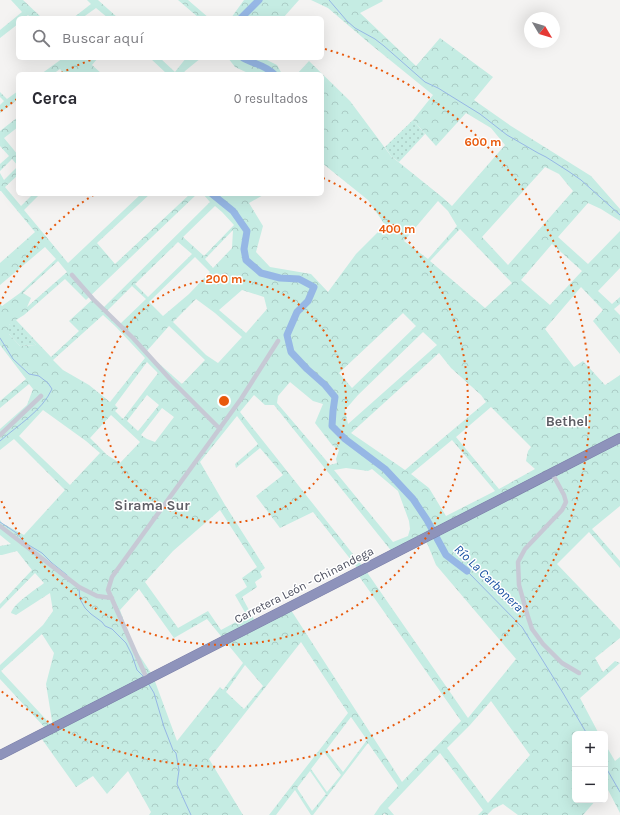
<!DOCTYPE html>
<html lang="es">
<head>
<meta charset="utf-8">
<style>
	body { margin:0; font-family:Karla,sans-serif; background:#f2f2f3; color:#2b2b33 }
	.controls { position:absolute; right:12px; bottom:12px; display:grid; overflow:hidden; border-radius:6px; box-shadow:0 4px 16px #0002 }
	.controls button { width:36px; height:36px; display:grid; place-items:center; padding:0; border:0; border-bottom:1px solid #e1e1e2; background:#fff; color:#2b2b33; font:20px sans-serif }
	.compass { position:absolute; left:524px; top:12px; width:36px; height:36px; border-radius:50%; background:#fff; box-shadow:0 4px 16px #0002; rotate:128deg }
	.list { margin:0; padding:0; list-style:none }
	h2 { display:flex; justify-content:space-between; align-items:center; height:52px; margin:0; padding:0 16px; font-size:17px }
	h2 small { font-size:13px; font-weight:400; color:#7c7c81 }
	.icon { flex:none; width:22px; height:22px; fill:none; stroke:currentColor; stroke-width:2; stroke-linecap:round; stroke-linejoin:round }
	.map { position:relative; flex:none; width:620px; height:815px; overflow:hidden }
	.search { position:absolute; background:#fff; box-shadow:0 4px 16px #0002; left:16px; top:16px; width:308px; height:44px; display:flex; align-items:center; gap:10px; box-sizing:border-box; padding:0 14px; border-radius:6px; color:#7c7c81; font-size:15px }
	.panel { position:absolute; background:#fff; box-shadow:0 4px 16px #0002; left:16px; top:72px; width:308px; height:124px; border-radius:6px }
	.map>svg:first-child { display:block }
</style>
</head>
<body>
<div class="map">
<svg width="620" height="815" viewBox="0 0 620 815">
	<defs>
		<pattern id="grass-dots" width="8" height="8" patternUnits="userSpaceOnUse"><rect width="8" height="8" fill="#c5ece3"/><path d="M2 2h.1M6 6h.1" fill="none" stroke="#abccc5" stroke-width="1.8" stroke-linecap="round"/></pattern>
		<pattern id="forest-crowns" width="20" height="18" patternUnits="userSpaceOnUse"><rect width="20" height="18" fill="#c5ece3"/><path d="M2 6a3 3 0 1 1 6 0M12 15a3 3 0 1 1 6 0" fill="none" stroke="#abccc5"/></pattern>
	</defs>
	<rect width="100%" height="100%" fill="#f4f3f2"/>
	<path fill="url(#grass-dots)" d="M 413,120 L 425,134 L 399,162 L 391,156 L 385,147 Z
		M 13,322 L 36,345 L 20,346 L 9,334 L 9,325 Z"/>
	<path fill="url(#forest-crowns)" fill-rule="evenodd" d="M 11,0 L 23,0 L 42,18 L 31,18 L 28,15 L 25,18 L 18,18 L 18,24 L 0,38 L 0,30 L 22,12 Z
		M 87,0 L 98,0 L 118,18 L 108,18 L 96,8 L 82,18 L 73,18 L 91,4 Z
		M 178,0 L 188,0 L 209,18 L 199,18 Z
		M 244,0 L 299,0 L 283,18 L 231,18 Z
		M 311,0 L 382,0 L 383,1 L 360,13 L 416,66 L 440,38 L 493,77 L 474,100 L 511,126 L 591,176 L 620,209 L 620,221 L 601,209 L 588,203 L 558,237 L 588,264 L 620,231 L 620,268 L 598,291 L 612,304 L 620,297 L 620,304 L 614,309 L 620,315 L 620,354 L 593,321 L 603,310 L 581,287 L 545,329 L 574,367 L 583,361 L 605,385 L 620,375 L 620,506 L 592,529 L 620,561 L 620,568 L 589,532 L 557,564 L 620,630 L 620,638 L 595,658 L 603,672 L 615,661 L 620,663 L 580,698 L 599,734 L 575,734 L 575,800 L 596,800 L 583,815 L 518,815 L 503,804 L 493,809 L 487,815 L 478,815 L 483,810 L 440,753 L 388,808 L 394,815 L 386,815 L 384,813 L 383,815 L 374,815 L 380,806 L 398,786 L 368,743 L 313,815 L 311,815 L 295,790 L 276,815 L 269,815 L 348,713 L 301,642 L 209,759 L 243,815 L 149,815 L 151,812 L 128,771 L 107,794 L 93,776 L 76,787 L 39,735 L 47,730 L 0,679 L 0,665 L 43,625 L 53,611 L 50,593 L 16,615 L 11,613 C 14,603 35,590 44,583 L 35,573 L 0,609 L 0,604 L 32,570 L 17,551 L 2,555 L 0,555 L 0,546 L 11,544 L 0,535 L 0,520 L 2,523 L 24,535 L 65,490 L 14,439 L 0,450 L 0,429 L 27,405 L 33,389 L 29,384 L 0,408 L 0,401 L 26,379 L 0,345 L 0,304 L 2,306 L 20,293 L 56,259 L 45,247 L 0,285 L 0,263 L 35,232 L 1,191 L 0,191 L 0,173 L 4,180 L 18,166 L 12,159 L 0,171 L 0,164 L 9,156 L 0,146 L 0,131 L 18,117 L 18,127 L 4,138 L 18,155 L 18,175 L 5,187 L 21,206 L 33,194 L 40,194 L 24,210 L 68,263 L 141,194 L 150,194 L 97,243 L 115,264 L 190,194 L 197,194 L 86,300 L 65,279 L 24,315 L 16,320 L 51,357 L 79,331 L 69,321 L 93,299 L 103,308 L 210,202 L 203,194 L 265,194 L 249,203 L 263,226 L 256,252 L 270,267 L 311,274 L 328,292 L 356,254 L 385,225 L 368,200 L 322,163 L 322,74 L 297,74 L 309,61 L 350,101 L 391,156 L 442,197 L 452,206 L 505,145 L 491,128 L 466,113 L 436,146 L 413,120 L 433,95 L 369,43 L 328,8 ZM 545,167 L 559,174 L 573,191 L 508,265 L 482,237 ZM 438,201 L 448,211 L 457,226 L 428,259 L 404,241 ZM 215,206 L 222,212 L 234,225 L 204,256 L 183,237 ZM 460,229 L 512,283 L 485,308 L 430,261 ZM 233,230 L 232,248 L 213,268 L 205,259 ZM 178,242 L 192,254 L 148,297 L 135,284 ZM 552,244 L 582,271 L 550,305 L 521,280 ZM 195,257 L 210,272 L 189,294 L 163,316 L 149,302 ZM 58,261 L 67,272 L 27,307 L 31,298 L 23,293 ZM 132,286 L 146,299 L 120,324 L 107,311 ZM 242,290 L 264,297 L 267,309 L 246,333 L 219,310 ZM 196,299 L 215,313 L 242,337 L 218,363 L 206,355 L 173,322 ZM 403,313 L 416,326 L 352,388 L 339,373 ZM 103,315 L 116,327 L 145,358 L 110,402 L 89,385 L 63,370 L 53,360 ZM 13,323 L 36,345 L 20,346 L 9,334 L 9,325 ZM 169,326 L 205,360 L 182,384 L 146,352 ZM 423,332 L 437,345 L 348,424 L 345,410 L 358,395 ZM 439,353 L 451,368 L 481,395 L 486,402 L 405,470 L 351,433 ZM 147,362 L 158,373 L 123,419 L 115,411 L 118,408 L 115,405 ZM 290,382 L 313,401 L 323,404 L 315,423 L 332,445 L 339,450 L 336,459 L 337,463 L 330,465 L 277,403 L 278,396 ZM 147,395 L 159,405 L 138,431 L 127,421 ZM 254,395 L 265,405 L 274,405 L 393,553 L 425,538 L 436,565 L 516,659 L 468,718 L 364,568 L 240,412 ZM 491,407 L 531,447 L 528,451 L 526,461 L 535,469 L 499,489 L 456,437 ZM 162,408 L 174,417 L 155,442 L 147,439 L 141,435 ZM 43,410 L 86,441 L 100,453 L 70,485 L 19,436 ZM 111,415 L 140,442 L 120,463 L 107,455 L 90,438 ZM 237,416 L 258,444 L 235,464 L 236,468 L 260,448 L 283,475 L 256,496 L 280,528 L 313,512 L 359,570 L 356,572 L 461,721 L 402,782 L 289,607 L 256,623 L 242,597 L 257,587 L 255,582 L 262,577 L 260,572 L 265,568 L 225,505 L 200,462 ZM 452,440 L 495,491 L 446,516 L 429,488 L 411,474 ZM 346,468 L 368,471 L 372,469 L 398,491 L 409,521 L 410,529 L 408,536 L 393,542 L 334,470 ZM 220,510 L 257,567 L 242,578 L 247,587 L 235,595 L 247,616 L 221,630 L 208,611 L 178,628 L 145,582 L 173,551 ZM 139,589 L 174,638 L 207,619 L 243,663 L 223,690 L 220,687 L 177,741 L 153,676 L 132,644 L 120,610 ZM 42,634 L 54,653 L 46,684 L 53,727 L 1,671 ZM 245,665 L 263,686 L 244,709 L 226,692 ZM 491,701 L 530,755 L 488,803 L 447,748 L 470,725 ZM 351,717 L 367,740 L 343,772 L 326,750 ZM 324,752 L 341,775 L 327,792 L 311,769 ZM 310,771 L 326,794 L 312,811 L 297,788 Z
		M 63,58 L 85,58 L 87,60 L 88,58 L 98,58 L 92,65 L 102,74 L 64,74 L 60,69 L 53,74 L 41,74 Z
		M 150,58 L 160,58 L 175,72 L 186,58 L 201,58 L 185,71 L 183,74 L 167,74 Z
		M 228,58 L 263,58 L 277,65 L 282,74 L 250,74 L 235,67 Z
		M 18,91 L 18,99 L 0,113 L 0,105 L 4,101 L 0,97 L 0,92 L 7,99 Z
		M 605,744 L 615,761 L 620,757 L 620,813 L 607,788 L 605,790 Z"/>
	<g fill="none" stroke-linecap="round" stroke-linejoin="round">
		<path stroke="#96b7e5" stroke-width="1" d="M 329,0 L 347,21 L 355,28 L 375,39 L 384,46 L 425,82 L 438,88 L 480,114 L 507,135 L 538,153 L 546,157 L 568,171 L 581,180 L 620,215
			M 0,338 L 13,359 L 29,374 L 39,376 L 48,383 L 52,389 C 42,411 18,425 0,441
			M 0,522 L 18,534 L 24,542
			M 27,544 L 42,553 L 52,563 L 67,575
			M 467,571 L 522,627 L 563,693 L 587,734
			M 79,589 L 80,599 L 85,608 L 91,614 L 102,622 L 105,626 L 112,629 L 126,643 L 132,655 L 137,670 L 144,677
			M 148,683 L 154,693 L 164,727 L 173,750 L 176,753 L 179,770 L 177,784 L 185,802 L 191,815
			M 605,766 L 620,792"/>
		<path stroke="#96b7e5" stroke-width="7" d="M 241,18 L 259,0
			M 243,58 C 254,64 265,65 274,74
			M 212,194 L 233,211 L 247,231 L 244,249 L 246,260 L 261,273 L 280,278 L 299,279 L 314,287 L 308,301 L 297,312 L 287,335 L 291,352 L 307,369 L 325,385 L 335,397 L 333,411 L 332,426 L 345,439 L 385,469 L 413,499 L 427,520 L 446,555 L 467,571"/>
		<defs>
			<path id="highway" d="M 0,755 L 620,438"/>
		</defs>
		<use href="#highway" stroke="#797ea7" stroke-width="10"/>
		<path stroke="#c7c9d5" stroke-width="4.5" d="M 72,275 L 93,299 L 133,338 L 170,379 L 220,429
			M 0,435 L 41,396
			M 552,473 L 564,495 L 566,502 L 562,510 L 525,549 L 518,562 L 519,585 L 528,617 L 532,629 L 543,644 L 562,663 L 579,673
			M 0,526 L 79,587 L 97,596 L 112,598
			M 147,679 L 108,590 L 112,577 L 241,399 L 278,341"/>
		<use href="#highway" stroke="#8e93bb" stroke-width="9"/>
	</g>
	<g fill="none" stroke="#e8590c" stroke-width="2" stroke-dasharray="2 4">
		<circle cx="224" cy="401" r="122"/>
		<path d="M0 304A244 244 0 0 1 95 194M323 178A244 244 0 1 1 0 498"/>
		<path d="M1 111A366 366 0 0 1 17 99M61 73A366 366 0 0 1 96 58M325 49A366 366 0 1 1 1 691"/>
	</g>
	<g text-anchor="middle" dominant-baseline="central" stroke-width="3" stroke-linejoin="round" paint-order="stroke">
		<g font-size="12" fill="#4b4e5e" stroke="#fff">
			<text transform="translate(304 585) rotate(-27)">Carretera León - Chinandega</text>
		</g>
		<g font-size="13" font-style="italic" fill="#1a51a2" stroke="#fff">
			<text transform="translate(489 578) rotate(44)">Río La Carbonera</text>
		</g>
		<g font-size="14" font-weight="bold" fill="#5f5f66" stroke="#fff">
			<text x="567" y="421">Bethel</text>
			<text x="152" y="505">Sirama Sur</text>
		</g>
	</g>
	<circle cx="224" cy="401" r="6" fill="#e8590c" stroke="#fff" stroke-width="2"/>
	<g font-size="12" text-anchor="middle" font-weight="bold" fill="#e8590c" stroke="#fff" stroke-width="3" stroke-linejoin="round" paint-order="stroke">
		<text x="483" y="146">600 m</text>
		<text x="397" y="233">400 m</text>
		<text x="224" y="283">200 m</text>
	</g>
</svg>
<div class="controls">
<button>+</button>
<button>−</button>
</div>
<svg class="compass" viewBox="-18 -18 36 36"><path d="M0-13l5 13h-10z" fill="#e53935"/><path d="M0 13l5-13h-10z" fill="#7c7c81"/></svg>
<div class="search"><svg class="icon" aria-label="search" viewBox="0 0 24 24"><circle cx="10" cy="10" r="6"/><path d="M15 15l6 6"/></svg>Buscar aquí</div>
<section class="panel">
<h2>Cerca<small>0 resultados</small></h2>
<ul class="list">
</ul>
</section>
</div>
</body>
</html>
